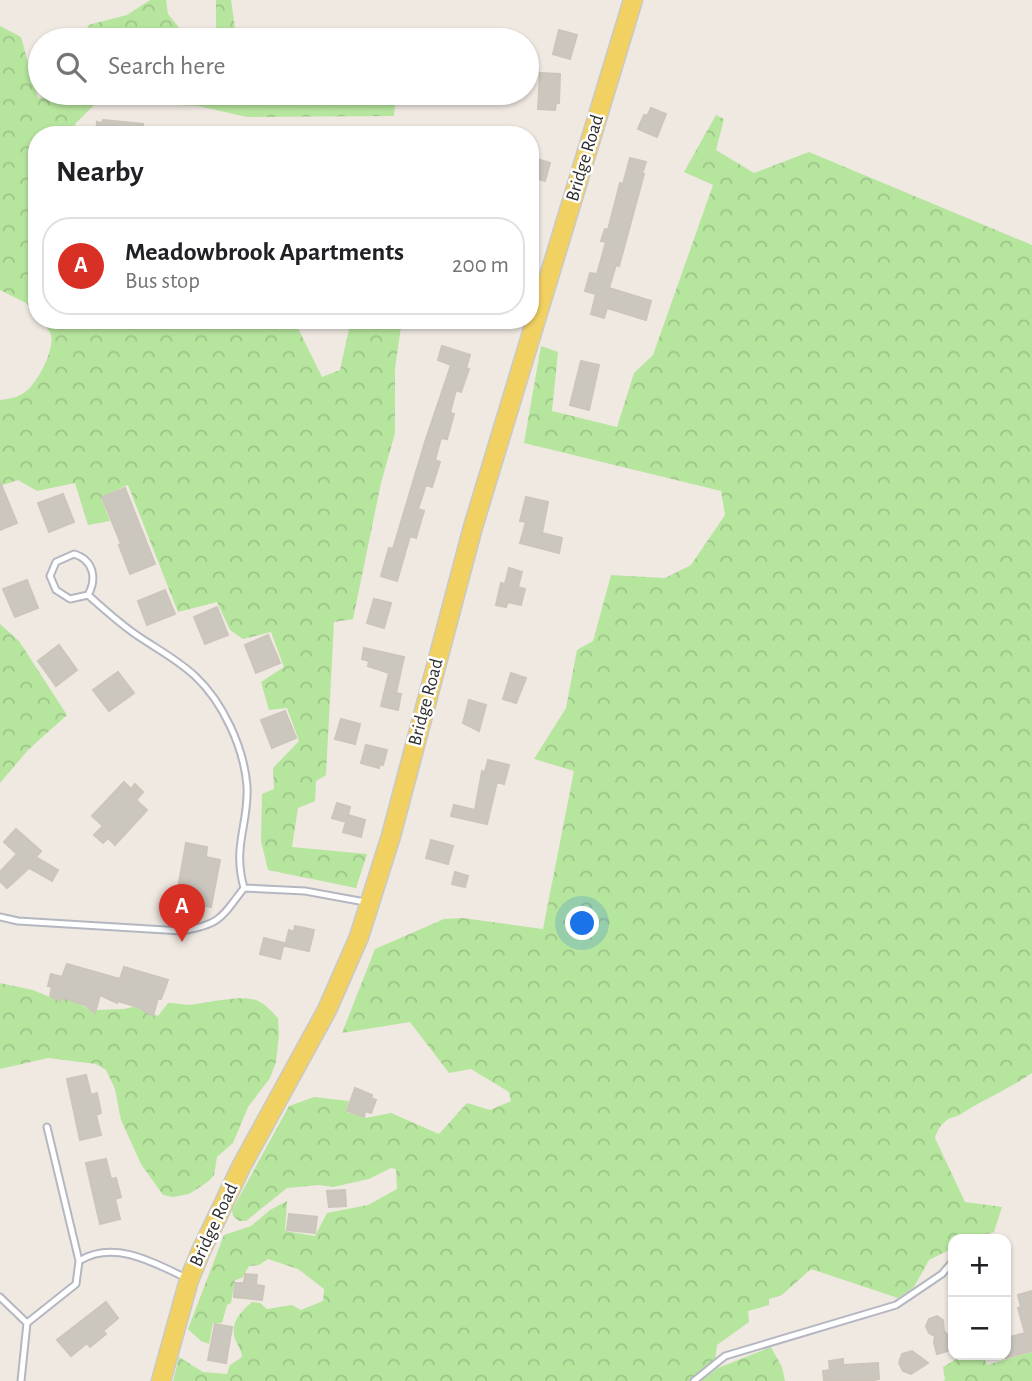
<!DOCTYPE html>
<html lang="en">
<head>
<meta charset="utf-8">
<style>
	body { margin:0; font-family:"Alegreya Sans",sans-serif; background:#f6f6f6; color:#202124 }
	.controls { position:absolute; right:21px; bottom:21px; display:grid; overflow:hidden; border-radius:14px; box-shadow:0 2px 5px #0004 }
	.controls button { width:63px; height:63px; display:grid; place-items:center; padding:0; border:0; border-bottom:2px solid #e0e0e0; background:#fff; color:#202124; font:35px sans-serif }
	.you { position:absolute; left:583px; top:924px; width:24px; height:24px; margin:-18px; border:5px solid #fff; border-radius:50%; background:#1a73e8; box-shadow:0 0 0 10px #1a73e833 }
	.badge { display:grid; place-items:center; width:46px; height:46px; border-radius:50%; background:#d93025; color:#fff; font-size:23px; font-weight:700 }
	.pin { position:absolute; translate:-50% -58px; filter:drop-shadow(0 2px 4px #0008) }
	.pin::after { content:''; position:absolute; top:37px; width:24px; height:21px; background:inherit; clip-path:polygon(0 0,100% 0,50% 100%) }
	.list { margin:0; padding:0; list-style:none }
	h2 { display:flex; justify-content:space-between; align-items:center; height:91px; margin:0; padding:0 28px; font-size:30px }
	h2 small { font-size:23px; font-weight:400; color:#757577 }
	.list li { display:grid; grid-template-columns:46px 1fr auto; gap:21px; align-items:center; box-sizing:border-box; height:98px; margin:0 14px 14px; padding:0 14px; border:2px solid #e0e0e0; border-radius:28px }
	.list b { display:block; font-size:26px; white-space:nowrap }
	.list p { margin:0; font-size:23px; white-space:nowrap; color:#757577 }
	.list em { font-size:23px; font-style:normal; color:#757577 }
	.icon { flex:none; width:38px; height:38px; fill:none; stroke:currentColor; stroke-width:2; stroke-linecap:round; stroke-linejoin:round }
	.map { position:relative; flex:none; width:1032px; height:1381px; overflow:hidden }
	.search { position:absolute; background:#fff; box-shadow:0 2px 5px #0004; left:28px; top:28px; width:511px; height:77px; display:flex; align-items:center; gap:18px; box-sizing:border-box; padding:0 24px; border-radius:38px; color:#757577; font-size:26px }
	.panel { position:absolute; background:#fff; box-shadow:0 2px 5px #0004; left:28px; top:126px; width:511px; height:203px; border-radius:28px }
	.map>svg:first-child { display:block }
</style>
</head>
<body>
<div class="map">
<svg width="1032" height="1381" viewBox="0 0 1032 1381">
	<defs>
		<pattern id="forest-crowns" width="20" height="18" patternUnits="userSpaceOnUse" patternTransform="scale(1.75)"><rect width="20" height="18" fill="#b6e59e"/><path d="M2 6a3 3 0 1 1 6 0M12 15a3 3 0 1 1 6 0" fill="none" stroke="#9dc588"/></pattern>
	</defs>
	<rect width="100%" height="100%" fill="#efe9e1"/>
	<path fill="url(#forest-crowns)" d="M 150,0 L 166,0 L 168,14 L 189,40 L 85,40 L 88,25 L 127,15 Z
		M 216,0 L 231,0 L 236,36 L 239,40 L 206,40 L 216,39 Z
		M 0,26 L 21,37 L 38,99 L 55,93 L 396,93 L 394,116 L 247,117 L 198,106 L 98,101 L 75,124 L 76,135 L 37,135 L 37,314 L 26,303 L 0,290 Z
		M 716,115 L 724,119 L 716,150 L 754,173 L 809,152 L 1032,245 L 1032,1073 C 1009,1089 984,1099 961,1114 C 957,1117 951,1117 947,1120 C 940,1125 937,1131 935,1138 L 965,1202 L 1002,1207 L 994,1232 L 972,1239 L 953,1239 L 953,1248 L 929,1260 L 914,1287 L 898,1298 L 811,1269 L 782,1295 L 769,1299 L 769,1305 L 748,1311 L 749,1322 L 717,1345 L 715,1360 L 689,1381 L 173,1381 L 179,1357 L 203,1372 L 227,1374 L 230,1365 L 242,1357 C 241,1349 239,1348 236,1341 C 228,1325 241,1311 252,1302 L 260,1303 L 267,1309 L 292,1305 L 301,1310 L 323,1301 L 324,1289 L 298,1269 L 268,1259 L 259,1265 L 249,1266 L 242,1278 L 235,1280 L 231,1303 L 227,1305 L 222,1323 L 213,1323 L 209,1344 L 201,1341 L 188,1329 L 224,1235 L 251,1226 L 270,1210 L 287,1201 L 285,1231 L 315,1236 L 327,1213 L 368,1205 L 397,1189 L 396,1169 L 391,1168 L 369,1179 L 333,1187 L 319,1185 L 287,1188 L 246,1221 L 239,1221 L 233,1216 L 232,1210 L 289,1106 L 314,1097 L 349,1101 L 346,1112 L 365,1118 L 391,1113 L 439,1134 L 467,1103 L 490,1110 L 511,1101 L 509,1092 L 471,1069 L 449,1073 L 410,1022 L 342,1033 L 375,949 L 444,919 L 463,918 L 543,929 L 574,771 L 534,759 L 566,708 L 577,650 L 593,641 L 611,575 L 665,578 L 691,565 L 725,515 L 721,491 L 524,443 L 541,346 L 558,352 L 552,411 L 617,427 L 634,373 L 653,355 L 713,185 L 684,172 Z
		M 41,320 L 294,320 L 322,377 L 340,370 L 351,320 L 402,320 L 395,368 L 395,433 L 381,483 L 353,619 L 334,622 L 326,775 L 316,781 L 315,801 L 298,808 L 292,847 L 367,854 L 356,888 L 268,870 L 261,841 L 262,794 L 274,789 L 273,768 L 299,741 L 287,708 L 269,710 L 261,682 L 284,667 L 271,632 L 243,639 L 230,630 L 217,602 L 178,612 L 128,485 L 101,497 L 110,521 L 88,525 L 75,483 L 37,491 L 18,480 L 0,486 L 0,400 C 7,399 16,398 22,394 C 36,387 55,350 51,335 C 49,330 44,324 41,320 Z
		M 0,624 L 19,641 L 67,715 L 28,750 L 0,783 Z
		M 0,983 L 33,990 L 59,1001 L 60,998 C 74,999 83,1006 95,1013 L 96,1010 L 124,1009 L 137,1006 L 158,1016 L 168,1003 C 177,1003 188,1006 196,1004 C 212,1002 240,995 256,1000 C 265,1003 272,1012 278,1018 L 279,1035 L 276,1062 L 270,1078 L 248,1107 L 233,1143 L 217,1157 L 214,1175 L 209,1181 L 189,1194 L 173,1197 L 163,1195 L 141,1164 L 121,1120 L 115,1089 L 106,1070 L 96,1064 L 48,1058 L 0,1069 Z
		M 771,1347 L 782,1367 L 785,1381 L 700,1381 L 718,1368 Z
		M 1032,1352 L 1032,1381 L 943,1381 L 945,1380 L 943,1367 L 963,1355 L 983,1355 L 987,1365 Z"/>
	<path fill="#cbc7bf" stroke="#cbc5ba" stroke-width="2" d="M 559,30 L 577,35 L 570,59 L 553,54 Z
		M 540,73 L 560,74 L 559,103 L 556,103 L 555,110 L 538,109 Z
		M 651,108 L 666,114 L 657,137 L 638,129 L 644,115 L 647,116 Z
		M 103,120 L 143,124 L 142,135 L 96,135 L 97,122 L 102,123 Z
		M 530,157 L 550,163 L 545,181 L 530,176 Z
		M 630,158 L 646,162 L 642,174 L 644,174 L 619,266 L 616,265 L 609,288 L 651,301 L 646,320 L 607,308 L 604,318 L 591,314 L 596,294 L 585,291 L 590,273 L 597,274 L 606,242 L 601,241 L 605,229 L 608,230 L 620,183 L 623,184 Z
		M 442,346 L 470,355 L 466,368 L 469,369 L 461,392 L 456,390 L 450,413 L 454,414 L 447,439 L 441,438 L 435,460 L 440,462 L 432,487 L 426,485 L 418,509 L 424,511 L 416,538 L 410,536 L 397,581 L 381,576 L 389,548 L 393,549 L 425,442 L 451,365 L 438,360 Z
		M 581,361 L 599,365 L 589,410 L 570,405 Z
		M 0,482 L 17,523 L 0,530 Z
		M 125,488 L 155,564 L 130,574 L 119,545 L 121,544 L 102,497 Z
		M 63,494 L 74,522 L 49,532 L 38,503 Z
		M 526,497 L 548,502 L 542,533 L 562,538 L 559,553 L 520,543 L 526,522 L 520,521 Z
		M 509,568 L 522,572 L 518,587 L 525,589 L 521,605 L 508,602 L 506,607 L 496,605 L 501,583 L 505,584 Z
		M 27,580 L 38,608 L 15,617 L 3,589 Z
		M 165,590 L 175,614 L 147,625 L 138,601 Z
		M 374,599 L 391,603 L 384,628 L 367,623 Z
		M 217,607 L 228,635 L 205,644 L 194,617 Z
		M 268,635 L 280,663 L 256,673 L 245,645 Z
		M 59,645 L 77,670 L 56,686 L 38,661 Z
		M 364,648 L 404,657 L 396,693 L 401,694 L 398,710 L 381,706 L 389,673 L 368,666 L 369,661 L 362,659 Z
		M 118,672 L 134,693 L 109,711 L 93,690 Z
		M 511,673 L 526,678 L 516,703 L 503,699 Z
		M 469,700 L 486,705 L 479,731 L 463,723 Z
		M 285,711 L 296,738 L 272,748 L 261,720 Z
		M 341,719 L 360,724 L 355,744 L 335,739 Z
		M 366,745 L 387,750 L 383,765 L 380,764 L 379,768 L 361,763 Z
		M 488,760 L 509,765 L 504,784 L 497,782 L 487,824 L 451,816 L 454,805 L 475,810 L 482,771 L 485,772 Z
		M 124,782 L 131,789 L 135,784 L 143,792 L 136,800 L 147,810 L 115,845 L 108,838 L 103,843 L 94,835 L 103,826 L 92,816 Z
		M 337,803 L 350,807 L 348,815 L 365,820 L 361,837 L 343,832 L 346,822 L 332,818 Z
		M 16,829 L 41,851 L 36,857 L 58,870 L 52,881 L 29,868 L 7,888 L 0,881 L 0,872 L 17,854 L 4,842 Z
		M 431,840 L 453,846 L 448,864 L 426,858 Z
		M 186,843 L 207,847 L 206,857 L 220,860 L 211,907 L 202,905 L 201,912 L 189,909 L 191,897 L 177,894 Z
		M 455,872 L 468,876 L 465,887 L 452,884 Z
		M 295,926 L 314,930 L 309,951 L 285,946 L 289,930 L 294,932 Z
		M 264,938 L 284,943 L 280,959 L 260,954 Z
		M 67,964 L 120,979 L 124,967 L 168,980 L 161,999 L 158,998 L 153,1016 L 138,1007 L 118,1001 L 117,1003 L 100,995 L 95,1013 L 85,1005 L 61,997 L 60,1001 L 50,996 L 52,987 L 48,986 L 51,974 L 62,977 Z
		M 86,1075 L 91,1095 L 97,1093 L 101,1113 L 96,1115 L 101,1135 L 80,1140 L 67,1079 Z
		M 355,1088 L 372,1095 L 371,1098 L 376,1100 L 371,1113 L 365,1111 L 364,1117 L 347,1111 Z
		M 106,1159 L 111,1179 L 116,1178 L 121,1197 L 115,1199 L 120,1219 L 100,1224 L 86,1163 Z
		M 345,1190 L 346,1206 L 329,1207 L 327,1191 Z
		M 289,1214 L 317,1217 L 315,1233 L 287,1230 Z
		M 245,1274 L 257,1275 L 256,1285 L 264,1286 L 262,1300 L 234,1297 L 235,1283 L 244,1283 Z
		M 1032,1291 L 1032,1351 L 1006,1358 L 1006,1338 L 1025,1333 L 1018,1308 L 1021,1307 L 1018,1295 Z
		M 106,1302 L 118,1318 L 103,1331 L 106,1334 L 90,1347 L 87,1343 L 71,1356 L 57,1340 Z
		M 937,1316 L 943,1320 L 944,1331 L 953,1342 L 948,1351 L 937,1354 L 934,1343 L 935,1336 L 929,1333 L 926,1326 L 929,1319 Z
		M 215,1324 L 232,1327 L 226,1363 L 208,1360 Z
		M 912,1351 L 928,1363 L 911,1374 L 903,1371 L 899,1363 L 902,1354 Z
		M 843,1359 L 843,1365 L 878,1363 L 879,1379 L 870,1381 L 824,1381 L 823,1371 L 830,1370 L 829,1361 Z"/>
	<g fill="none" stroke-linecap="round" stroke-linejoin="round">
		<defs>
			<path id="service" d="M 88,595 L 70,599 L 56,590 L 50,576 L 56,562 L 74,554 C 94,560 97,579 88,595 C 104,609 120,624 138,636 C 157,649 178,660 195,676 C 223,702 244,748 247,786 C 249,825 232,845 244,888
				M 0,917 L 18,921 L 182,931 C 221,924 221,918 244,888 L 305,891 L 365,902
				M 79,1261 C 114,1239 155,1263 188,1279
				M 0,1297 L 27,1323 L 21,1381
				M 27,1323 L 76,1284 L 79,1261 L 47,1127
				M 694,1381 L 725,1356 L 896,1305 L 942,1274 L 953,1261"/>
			<path id="primary" d="M 161,1381 L 189,1280 L 201,1251 L 241,1167 L 327,1010 L 359,937 L 391,836 L 473,527 L 633,0"/>
		</defs>
		<use href="#service" stroke="#b4b7c1" stroke-width="9"/>
		<use href="#primary" stroke="#c9c9c9" stroke-width="21"/>
		<use href="#service" stroke="#fff" stroke-width="5"/>
		<use href="#primary" stroke="#f2d163" stroke-width="18"/>
	</g>
	<g text-anchor="middle" dominant-baseline="central" stroke-width="5" stroke-linejoin="round" paint-order="stroke">
		<g font-size="19" fill="#2e2e2e" stroke="#fff">
			<text transform="translate(585 158) rotate(-73)">Bridge Road</text>
			<text transform="translate(426 702) rotate(-75)">Bridge Road</text>
			<text transform="translate(214 1225) rotate(-65)">Bridge Road</text>
		</g>
	</g>
</svg>
<div class="controls">
<button>+</button>
<button>−</button>
</div>
<div class="you"></div>
<div class="pin badge" style="left:182px;top:942px">A</div>
<div class="search"><svg class="icon" aria-label="search" viewBox="0 0 24 24"><circle cx="10" cy="10" r="6"/><path d="M15 15l6 6"/></svg>Search here</div>
<section class="panel">
<h2>Nearby<small></small></h2>
<ul class="list">
<li><span class="badge">A</span><div><b>Meadowbrook Apartments</b><p>Bus stop</p></div><em>200 m</em></li>
</ul>
</section>
</div>
</body>
</html>
